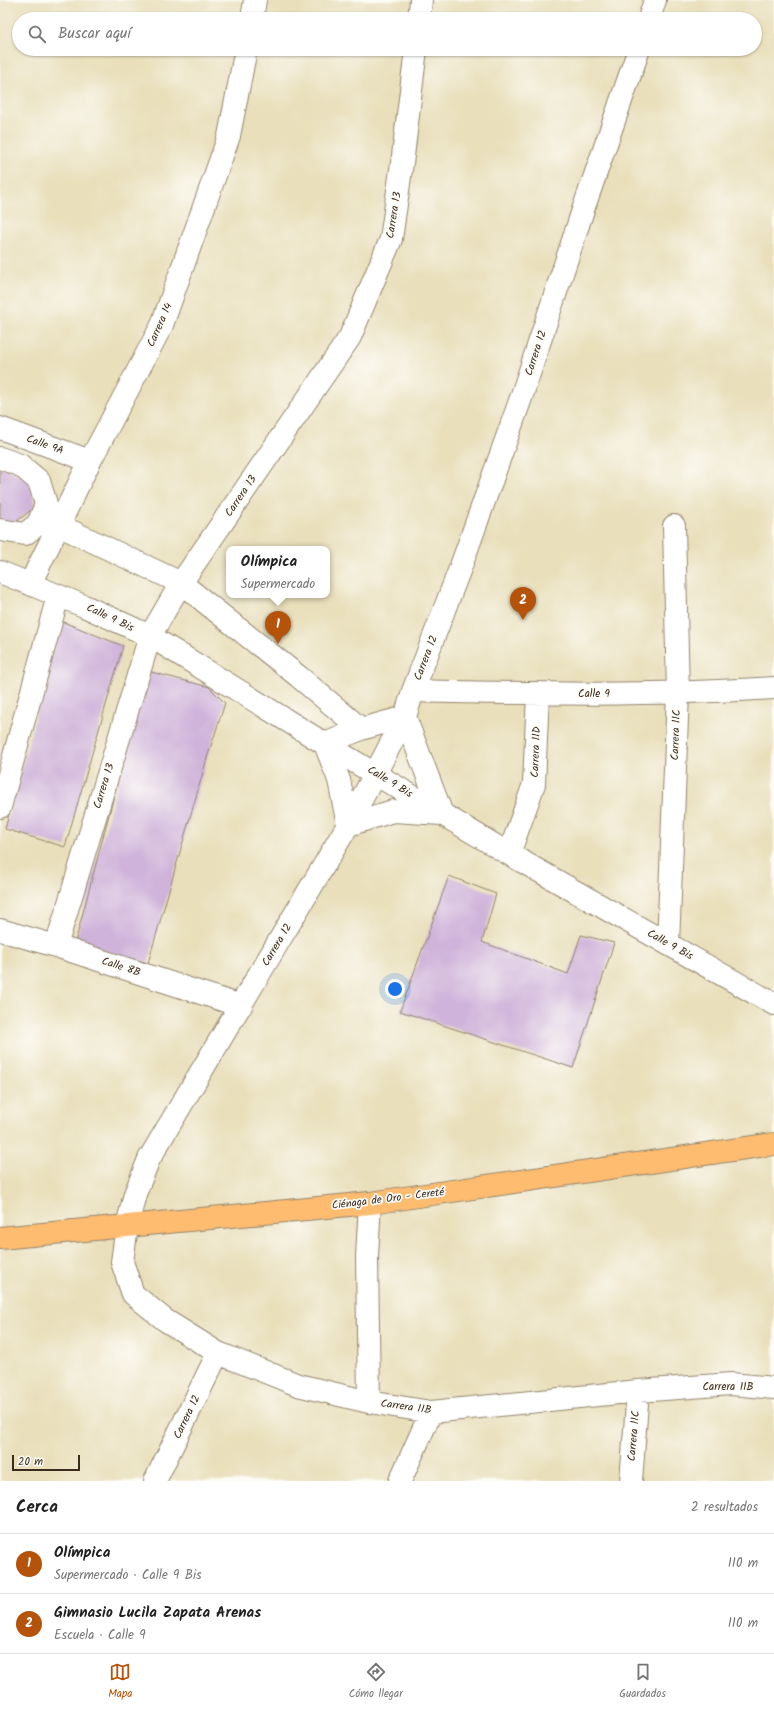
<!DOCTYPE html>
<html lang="es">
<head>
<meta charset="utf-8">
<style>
	body { margin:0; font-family:Kalam,sans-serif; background:#f2f2f2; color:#222 }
	.scale { position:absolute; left:12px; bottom:10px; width:68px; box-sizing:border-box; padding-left:4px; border:2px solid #3b2a1e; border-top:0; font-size:11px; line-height:14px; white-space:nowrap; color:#3b2a1e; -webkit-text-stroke:3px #fdfcf7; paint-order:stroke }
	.you { position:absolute; left:395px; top:989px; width:14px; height:14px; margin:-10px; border:3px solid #fff; border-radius:50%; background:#1a73e8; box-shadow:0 0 0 6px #1a73e833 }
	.badge { display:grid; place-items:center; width:26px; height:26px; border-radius:50%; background:#b45309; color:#fff; font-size:13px; font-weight:700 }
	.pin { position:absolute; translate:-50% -33px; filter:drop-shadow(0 1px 2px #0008) }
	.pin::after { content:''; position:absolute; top:21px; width:14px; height:12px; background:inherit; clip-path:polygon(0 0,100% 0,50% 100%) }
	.popup { position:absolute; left:226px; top:546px; width:104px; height:52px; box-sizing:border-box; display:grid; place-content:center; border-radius:8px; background:#fff; filter:drop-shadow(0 1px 3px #0005); font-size:13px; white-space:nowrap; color:#767676 }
	.popup b { font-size:15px; color:#222 }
	.popup::after { content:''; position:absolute; left:50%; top:100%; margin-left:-8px; border:8px solid transparent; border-top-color:#fff }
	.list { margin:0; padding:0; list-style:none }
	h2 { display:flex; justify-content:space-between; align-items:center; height:52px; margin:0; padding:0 16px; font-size:17px }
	h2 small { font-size:13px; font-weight:400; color:#767676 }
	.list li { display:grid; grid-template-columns:26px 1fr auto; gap:12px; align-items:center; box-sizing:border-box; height:60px; padding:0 16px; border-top:1px solid #e0e0e0 }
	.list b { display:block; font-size:15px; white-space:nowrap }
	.list p { margin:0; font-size:13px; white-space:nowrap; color:#767676 }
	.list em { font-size:13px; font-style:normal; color:#767676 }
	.icon { flex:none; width:22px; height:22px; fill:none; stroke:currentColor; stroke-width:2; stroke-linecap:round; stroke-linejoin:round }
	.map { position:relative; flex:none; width:774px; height:1481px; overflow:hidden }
	.search { position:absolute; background:#fff; box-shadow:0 1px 3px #0004; left:12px; right:12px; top:12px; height:44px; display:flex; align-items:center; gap:10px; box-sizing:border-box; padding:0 14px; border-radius:22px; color:#767676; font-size:15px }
	.sheet { height:172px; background:#fff }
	nav { display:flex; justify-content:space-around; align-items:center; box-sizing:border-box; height:56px; border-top:1px solid #e0e0e0; background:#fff; font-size:11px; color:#767676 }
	nav a { display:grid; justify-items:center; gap:2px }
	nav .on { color:#b45309 }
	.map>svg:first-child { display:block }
</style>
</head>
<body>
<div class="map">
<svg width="774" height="1481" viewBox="0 0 774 1481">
	<rect width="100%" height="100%" fill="#fdfcf7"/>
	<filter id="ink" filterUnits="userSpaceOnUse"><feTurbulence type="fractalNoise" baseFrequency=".025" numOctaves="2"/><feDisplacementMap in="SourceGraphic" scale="8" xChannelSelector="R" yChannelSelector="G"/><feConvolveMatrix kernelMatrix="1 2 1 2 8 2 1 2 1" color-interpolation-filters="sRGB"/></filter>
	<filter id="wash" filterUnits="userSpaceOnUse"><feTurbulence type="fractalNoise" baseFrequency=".012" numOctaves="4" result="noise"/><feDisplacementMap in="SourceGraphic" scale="16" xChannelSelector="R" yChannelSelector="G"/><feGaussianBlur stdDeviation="0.9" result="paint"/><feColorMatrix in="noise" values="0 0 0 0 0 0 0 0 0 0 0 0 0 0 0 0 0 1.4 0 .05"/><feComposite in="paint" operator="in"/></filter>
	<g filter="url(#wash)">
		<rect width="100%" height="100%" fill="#e9dfbb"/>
		<g id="blocks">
			<path fill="#cfb3da" d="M 0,464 L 30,482 L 35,507 L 12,525 L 0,522 Z
				M 61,621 L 123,646 L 65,847 L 5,829 Z
				M 147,671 L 209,687 L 225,703 L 208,755 L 148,963 L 75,943 Z
				M 449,876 L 496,894 L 482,942 L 568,974 L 581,935 L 614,943 L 573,1068 L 400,1011 Z"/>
		</g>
	</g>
	<g filter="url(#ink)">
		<use href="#blocks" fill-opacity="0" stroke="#92846c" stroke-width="1"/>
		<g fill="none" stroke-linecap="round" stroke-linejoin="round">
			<defs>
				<path id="minor" d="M 252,19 L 255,0
					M 419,19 L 421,0
					M 649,19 L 655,0
					M 639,49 L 583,210 L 521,398 L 461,566 L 413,691 L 405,717 L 348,825 L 149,1159 L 135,1194 L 127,1226 L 122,1262 L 133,1294 L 165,1320 L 218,1353 L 298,1385 L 369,1402 L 431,1412 L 638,1391 L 731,1384 L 774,1388
					M 0,428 L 90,461
					M 0,458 L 20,465 L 39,481 L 46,504 L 38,524 L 25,534 L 0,530
					M 41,517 L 181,583 L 298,676 L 361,729
					M 0,572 L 84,606 L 150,636 L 325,744 L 509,854 L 774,1004
					M 30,584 L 90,461 L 162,325 L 229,136 L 246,49
					M 413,691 C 534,694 654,696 774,688
					M 405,717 L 442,814 L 393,811 L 348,825 L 339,780 L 325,744 L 361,729 Z
					M 0,807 L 58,596
					M 509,854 L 534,784 L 538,694
					M 0,930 L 56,946 L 241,1006
					M 668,944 L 678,693 L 674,526
					M 56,946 L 150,636 L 181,583 L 350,337 L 391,239 L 403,156 L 416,49
					M 369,1402 L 367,1256 L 370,1203
					M 155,1481 L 218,1353
					M 400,1481 L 431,1412
					M 631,1481 L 638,1391"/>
				<path id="highway" d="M 0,1238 L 370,1203 L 774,1144"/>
			</defs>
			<use href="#minor" stroke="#92846c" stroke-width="24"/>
			<use href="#highway" stroke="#92846c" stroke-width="24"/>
			<use href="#minor" stroke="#fff" stroke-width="22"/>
			<use href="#highway" stroke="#febc70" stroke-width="22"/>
		</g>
	</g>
	<g text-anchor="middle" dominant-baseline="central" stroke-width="3.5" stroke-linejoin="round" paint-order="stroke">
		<g font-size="11" fill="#3b2a1e" stroke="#fdfcf7">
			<text transform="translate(394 215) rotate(-81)">Carrera 13</text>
			<text transform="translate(160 325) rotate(-66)">Carrera 14</text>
			<text transform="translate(536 353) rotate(-72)">Carrera 12</text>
			<text transform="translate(45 445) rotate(20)">Calle 9A</text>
			<text transform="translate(241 496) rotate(-56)">Carrera 13</text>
			<text transform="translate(110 618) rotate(25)">Calle 9 Bis</text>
			<text transform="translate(426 658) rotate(-69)">Carrera 12</text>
			<text x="594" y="694">Calle 9</text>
			<text transform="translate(676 735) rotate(-88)">Carrera 11C</text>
			<text transform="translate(536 752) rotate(-88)">Carrera 11D</text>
			<text transform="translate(390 782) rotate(31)">Calle 9 Bis</text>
			<text transform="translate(104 786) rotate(-73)">Carrera 13</text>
			<text transform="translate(277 945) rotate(-59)">Carrera 12</text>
			<text transform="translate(670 945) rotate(29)">Calle 9 Bis</text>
			<text transform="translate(121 967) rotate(18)">Calle 8B</text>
			<text transform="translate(388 1199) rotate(-7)">Ciénaga de Oro - Cereté</text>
			<text x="728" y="1387">Carrera 11B</text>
			<text transform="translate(406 1407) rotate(8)">Carrera 11B</text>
			<text transform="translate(187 1417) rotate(-64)">Carrera 12</text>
			<text transform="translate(634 1436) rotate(-85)">Carrera 11C</text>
		</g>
	</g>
</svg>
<div class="scale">20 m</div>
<div class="you"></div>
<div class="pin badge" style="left:278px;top:644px">1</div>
<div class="popup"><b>Olímpica</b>Supermercado</div>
<div class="pin badge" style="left:523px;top:620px">2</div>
<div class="search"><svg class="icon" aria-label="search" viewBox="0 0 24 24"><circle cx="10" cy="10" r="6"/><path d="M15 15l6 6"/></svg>Buscar aquí</div>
</div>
<section class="sheet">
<h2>Cerca<small>2 resultados</small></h2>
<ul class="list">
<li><span class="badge">1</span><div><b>Olímpica</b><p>Supermercado · Calle 9 Bis</p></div><em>110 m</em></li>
<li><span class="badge">2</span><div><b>Gimnasio Lucila Zapata Arenas</b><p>Escuela · Calle 9</p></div><em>110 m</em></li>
</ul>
</section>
<nav>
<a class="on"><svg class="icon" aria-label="map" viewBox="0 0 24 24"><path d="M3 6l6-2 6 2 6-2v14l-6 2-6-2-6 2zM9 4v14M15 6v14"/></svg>Mapa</a>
<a><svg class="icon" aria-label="directions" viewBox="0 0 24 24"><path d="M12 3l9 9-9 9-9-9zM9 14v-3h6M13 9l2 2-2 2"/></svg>Cómo llegar</a>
<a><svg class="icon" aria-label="saved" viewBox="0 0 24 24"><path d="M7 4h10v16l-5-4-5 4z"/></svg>Guardados</a>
</nav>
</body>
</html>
